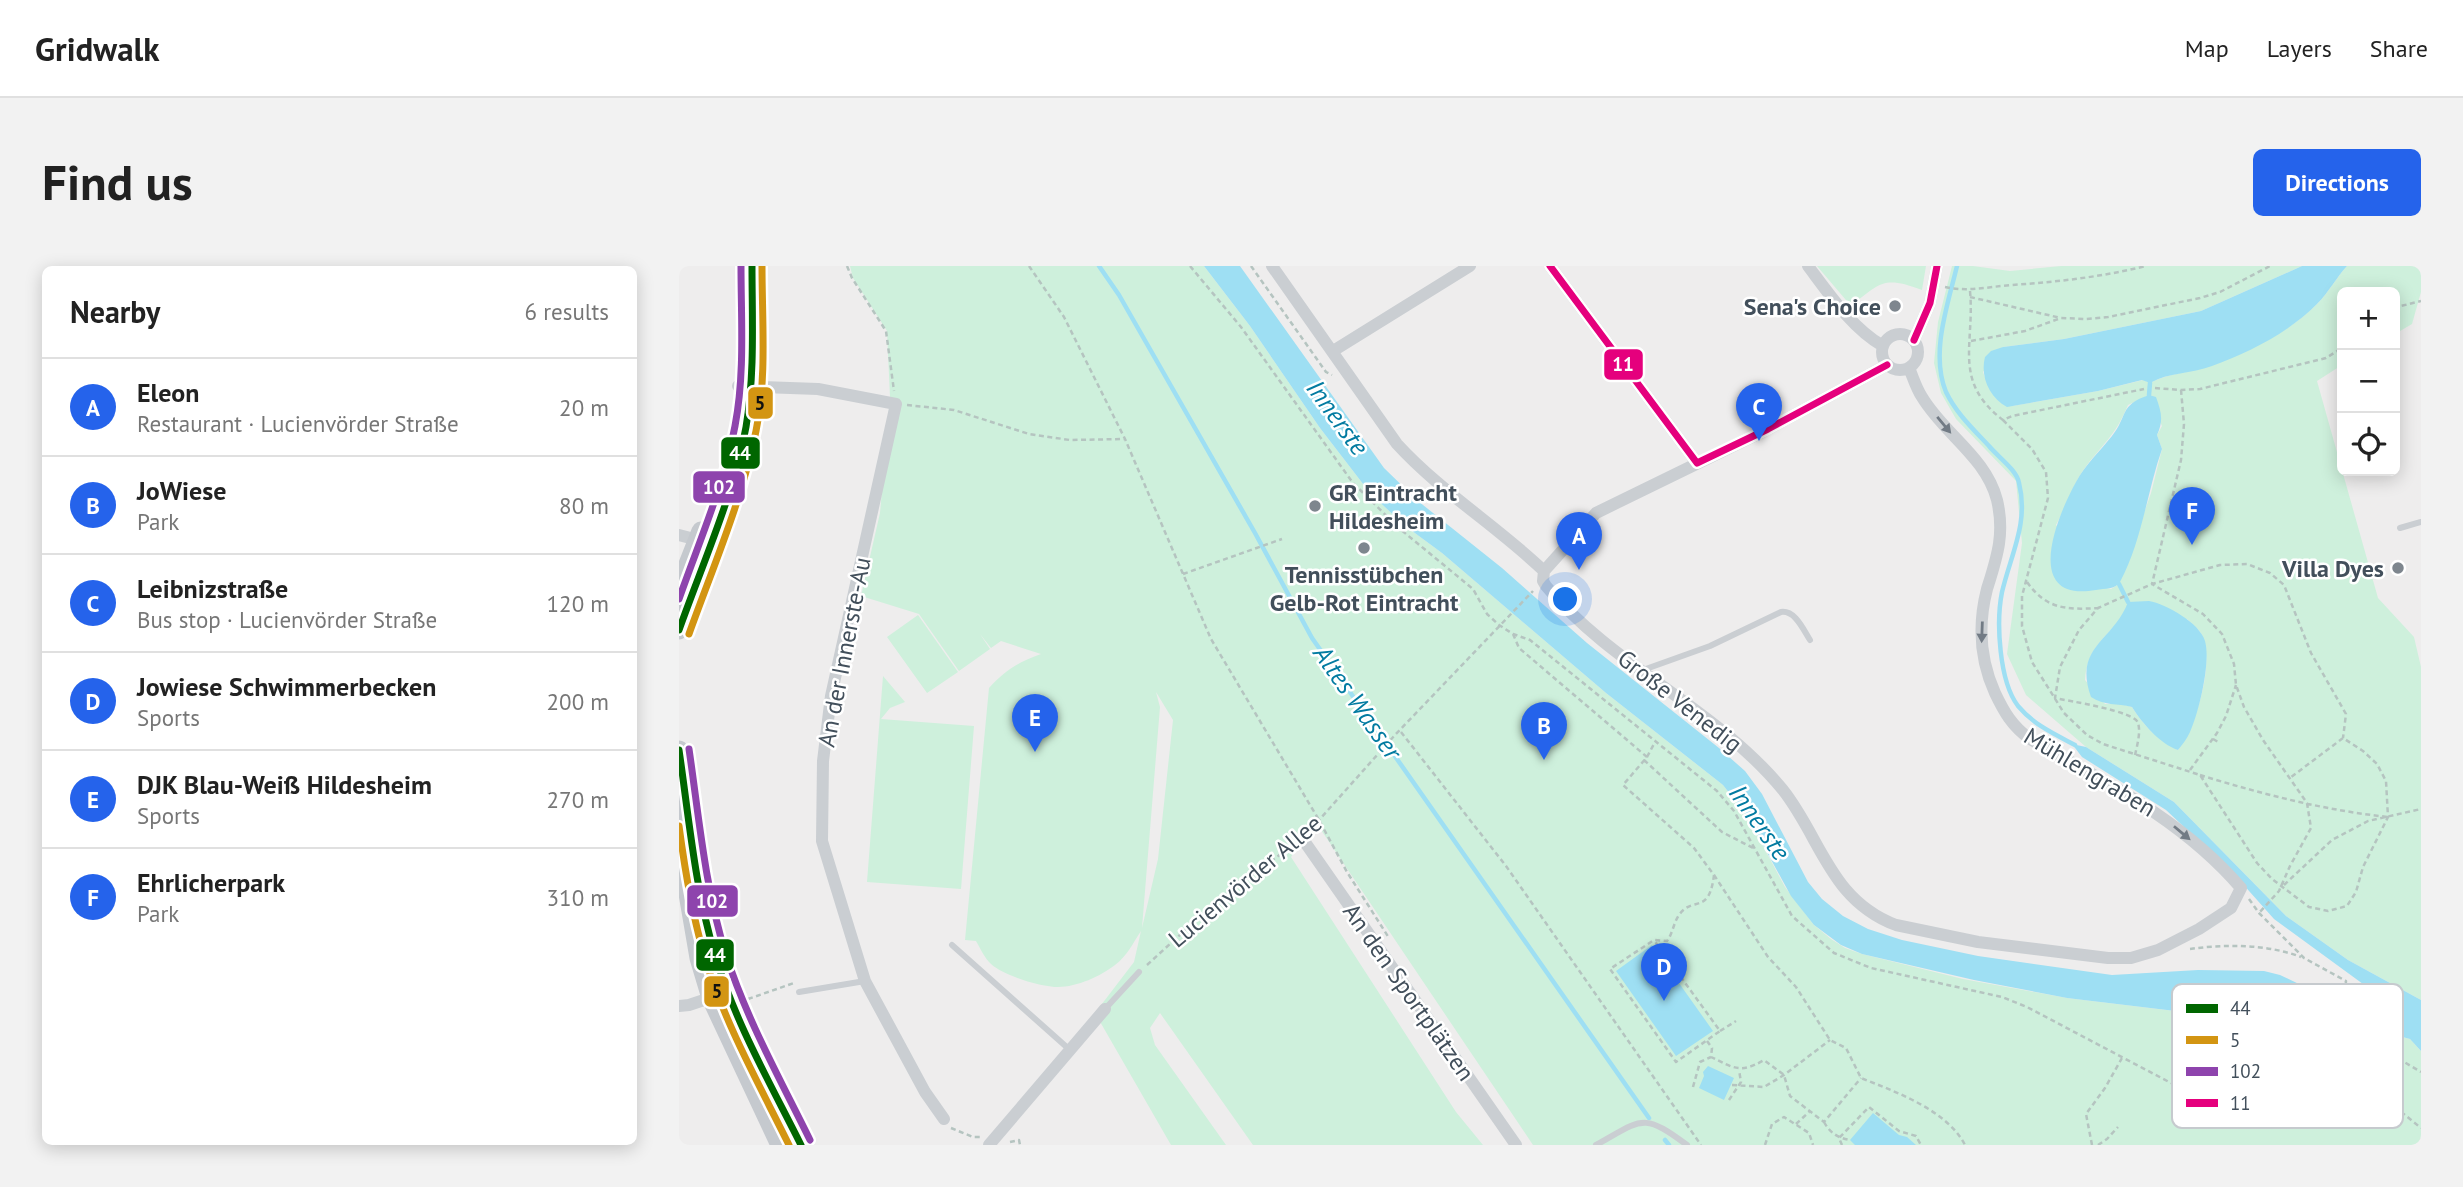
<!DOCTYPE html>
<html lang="en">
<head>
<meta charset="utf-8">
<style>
	body { margin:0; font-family:"PT Sans",sans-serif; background:#f2f2f2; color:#222 }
	.controls { position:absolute; right:21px; top:21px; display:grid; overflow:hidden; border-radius:10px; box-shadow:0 4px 18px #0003 }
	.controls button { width:63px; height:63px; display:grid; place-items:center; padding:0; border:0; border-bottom:2px solid #e0e0e0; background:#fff; color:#222; font:35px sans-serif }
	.you { position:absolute; left:887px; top:334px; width:24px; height:24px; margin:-18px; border:5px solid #fff; border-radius:50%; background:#1a73e8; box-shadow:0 0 0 10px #1a73e833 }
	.badge { display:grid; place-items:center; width:46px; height:46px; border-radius:50%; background:#2563eb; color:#fff; font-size:23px; font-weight:700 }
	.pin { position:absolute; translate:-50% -58px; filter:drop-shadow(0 2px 4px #0008) }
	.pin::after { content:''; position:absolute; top:37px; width:24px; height:21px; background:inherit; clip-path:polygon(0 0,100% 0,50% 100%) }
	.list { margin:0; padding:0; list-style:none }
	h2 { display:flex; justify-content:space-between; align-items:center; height:91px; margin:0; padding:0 28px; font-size:30px }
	h2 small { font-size:23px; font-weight:400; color:#767676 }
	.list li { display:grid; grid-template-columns:46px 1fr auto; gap:21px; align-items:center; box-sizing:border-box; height:98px; padding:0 28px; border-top:2px solid #e0e0e0 }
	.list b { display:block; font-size:26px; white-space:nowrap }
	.list p { margin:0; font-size:23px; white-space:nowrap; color:#767676 }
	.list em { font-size:23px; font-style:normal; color:#767676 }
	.icon { flex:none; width:38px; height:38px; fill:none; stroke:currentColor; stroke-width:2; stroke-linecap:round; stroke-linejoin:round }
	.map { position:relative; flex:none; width:1742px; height:879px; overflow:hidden; border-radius:10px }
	header { display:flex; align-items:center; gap:42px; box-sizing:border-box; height:98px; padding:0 35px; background:#fff; border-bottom:2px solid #e0e0e0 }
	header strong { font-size:33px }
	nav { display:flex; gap:38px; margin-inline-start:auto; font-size:24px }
	.intro { display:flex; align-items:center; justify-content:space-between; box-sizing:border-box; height:168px; padding:0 42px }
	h1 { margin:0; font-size:49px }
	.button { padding:18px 32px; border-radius:10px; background:#2563eb; color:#fff; font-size:24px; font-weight:700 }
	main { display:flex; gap:42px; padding:0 42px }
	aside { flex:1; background:#fff; border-radius:10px; box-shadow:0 4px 18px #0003 }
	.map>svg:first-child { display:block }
</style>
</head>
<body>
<header>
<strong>Gridwalk</strong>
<nav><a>Map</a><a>Layers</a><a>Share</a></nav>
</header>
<div class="intro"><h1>Find us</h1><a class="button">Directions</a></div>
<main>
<aside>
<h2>Nearby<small>6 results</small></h2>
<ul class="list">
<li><span class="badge">A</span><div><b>Eleon</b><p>Restaurant · Lucienvörder Straße</p></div><em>20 m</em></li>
<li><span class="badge">B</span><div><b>JoWiese</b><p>Park</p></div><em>80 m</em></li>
<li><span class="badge">C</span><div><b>Leibnizstraße</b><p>Bus stop · Lucienvörder Straße</p></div><em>120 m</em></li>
<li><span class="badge">D</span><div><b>Jowiese Schwimmerbecken</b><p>Sports</p></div><em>200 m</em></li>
<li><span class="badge">E</span><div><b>DJK Blau-Weiß Hildesheim</b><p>Sports</p></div><em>270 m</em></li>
<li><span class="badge">F</span><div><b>Ehrlicherpark</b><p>Park</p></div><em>310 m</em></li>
</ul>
</aside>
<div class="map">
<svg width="1742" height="879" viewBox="0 0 1742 879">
	<rect width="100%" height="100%" fill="#eeeded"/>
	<path fill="#cef0dc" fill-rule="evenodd" d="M 171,0 L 525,0 L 571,60 L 641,162 L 691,227 L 725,259 L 763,287 L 927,427 L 1044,519 L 1068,550 L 1106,621 L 1135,659 L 1152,673 L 1166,682 L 1183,688 L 1284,713 L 1388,732 L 1620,760 L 1686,761 L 1731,773 L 1742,785 L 1742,879 L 854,879 L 636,555 L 612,591 L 777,846 L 804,879 L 574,879 L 481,747 L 471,762 L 476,779 L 547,879 L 492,879 L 416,747 L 455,696 L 462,665 C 454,677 448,690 436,699 C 422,710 398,721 379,721 C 363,721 325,710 312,698 C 306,693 301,682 297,675 L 286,674 L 310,422 C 328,403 338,397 362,388 L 322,375 L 312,382 L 301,368 L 311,383 L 280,405 L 240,348 L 182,330 L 201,247 L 211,131 L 208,65 L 174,12 ZM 477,426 L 494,454 L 479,593 L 463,662 L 481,441 Z
		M 1138,0 L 1247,0 L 1243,24 C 1205,10 1202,16 1172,40 Z
		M 1273,0 L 1294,0 L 1331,5 L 1382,0 L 1623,0 L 1522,45 L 1385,73 L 1324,81 L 1304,106 C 1310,122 1315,137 1333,140 L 1419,125 L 1464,114 L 1471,117 C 1487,108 1505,108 1522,101 C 1565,84 1604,72 1638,38 C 1650,26 1657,12 1668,0 L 1742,0 L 1742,26 L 1733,58 L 1716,68 L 1716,26 L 1663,26 L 1663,99 L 1638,115 L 1699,332 L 1735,371 L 1742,401 L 1742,734 L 1669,694 L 1607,650 L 1495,536 L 1407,481 L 1347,429 L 1328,388 L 1343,277 L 1337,215 L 1277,153 L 1262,127 L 1255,97 L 1259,56 ZM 1470,129 L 1483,160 L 1478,169 L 1483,183 L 1472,227 L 1440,318 L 1432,323 L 1427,322 L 1377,259 C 1388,239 1394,217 1408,199 C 1426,176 1437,168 1449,139 ZM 1443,351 L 1508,353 C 1513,358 1520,363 1523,369 C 1536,399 1517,459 1499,484 C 1480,475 1464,459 1453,441 L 1442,438 L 1426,438 L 1406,414 C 1408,382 1425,374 1443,351 Z
		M 239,349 L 279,406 L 248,427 L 208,371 Z
		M 204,410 L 226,436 L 211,442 L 202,453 L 295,460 L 282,623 L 188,616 Z"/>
	<path fill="#9edff3" d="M 525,0 L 561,0 L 705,202 L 739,235 L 823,302 L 908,377 L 1040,482 L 1066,505 L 1083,528 L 1129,616 L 1143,633 L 1164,650 L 1189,663 L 1223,674 L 1299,690 L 1433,709 L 1519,704 L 1585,705 L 1601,709 L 1622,719 L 1651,727 L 1671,730 L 1683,725 L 1684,718 L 1595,653 L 1554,607 L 1487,544 L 1403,491 L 1393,478 L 1407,481 L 1495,536 L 1607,650 L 1669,694 L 1742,734 L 1742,785 L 1731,773 L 1686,761 L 1621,760 L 1388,732 L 1295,714 L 1183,688 L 1162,679 L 1135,659 L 1112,630 L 1068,550 L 1044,519 L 927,427 L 763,287 L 725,259 L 691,227 L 641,162 L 571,60 Z
		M 1623,0 L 1668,0 C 1657,12 1650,26 1638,38 C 1609,67 1571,86 1533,100 C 1512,108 1490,106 1471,117 L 1463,114 L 1419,125 L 1328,141 C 1310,131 1301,110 1306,91 L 1312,85 L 1324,81 L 1385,73 L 1522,45 Z
		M 1470,129 L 1477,131 C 1482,145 1485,154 1478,169 L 1483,183 C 1468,226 1463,275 1441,316 C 1436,324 1426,322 1417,324 C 1343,337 1377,252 1397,216 C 1406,199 1421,185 1433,170 C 1449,150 1440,139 1470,129 Z
		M 1470,335 C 1487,338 1521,357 1526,375 C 1532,396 1520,446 1511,466 C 1508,473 1503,479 1499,484 C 1481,478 1463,457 1453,441 C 1438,437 1425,440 1412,431 C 1394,380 1434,376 1449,336 Z
		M 973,679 L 1034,765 L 997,790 L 937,705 Z
		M 1029,800 L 1055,812 L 1045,834 L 1020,822 L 1025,810 L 1024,806 Z
		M 1194,847 L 1220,869 L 1228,871 L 1237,879 L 1176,879 L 1171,874 Z"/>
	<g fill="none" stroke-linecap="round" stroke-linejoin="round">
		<path stroke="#9edff3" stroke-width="4.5" d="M 420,0 L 440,29 L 576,267 L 633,372 L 970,852
			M 1278,0 C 1269,38 1251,87 1267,126 C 1277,147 1294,163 1310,180 C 1318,190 1338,204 1340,217 C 1350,256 1332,288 1323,326 C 1317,356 1320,415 1339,440 C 1355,459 1375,468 1396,479
			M 1470,129 L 1471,117
			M 1440,318 L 1449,336
			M 986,874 L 990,879"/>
		<path stroke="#b5c4c0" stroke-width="2.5" stroke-dasharray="5 3.5" stroke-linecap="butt" d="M 168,0 L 173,12 L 207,65 L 215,125
			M 350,0 L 385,51 L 446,173 L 532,373 L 640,554 L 668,606 L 710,672
			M 511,0 L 562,61 L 674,217 L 721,263 L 794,323 L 808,348 L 820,359 L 834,368 L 851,374 L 1038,525 L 1055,545 L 1113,650 L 1155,687 L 1192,702 L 1323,731 L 1348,741 L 1492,817 L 1537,825 L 1584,820 L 1612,797 L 1666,772 L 1683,775 L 1705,784 L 1742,806
			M 572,0 L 647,106 L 653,109
			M 1266,21 C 1289,26 1308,21 1332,19 C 1378,16 1422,11 1467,0
			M 1291,25 C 1296,79 1273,115 1324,154 L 1333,150 L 1465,123
			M 1291,31 L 1382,52
			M 1716,45 L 1722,40 L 1742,35
			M 1292,75 L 1346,65 L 1382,52 L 1407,53 L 1429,51 L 1521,32 L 1541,26 L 1591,0
			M 1476,122 L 1502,124 L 1521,123 L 1647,92 L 1663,82
			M 1502,124 L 1505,158 L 1502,194 L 1473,318 L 1524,348 L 1543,368 L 1555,398 L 1557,419 L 1565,441 L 1584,474 L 1628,537 L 1632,562 L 1611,600 L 1600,625 L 1580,647
			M 228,139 L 275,144 L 350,168 L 391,174 L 445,173
			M 1324,154 L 1353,183 L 1367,206 L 1369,232 L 1343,330 L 1343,360 L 1353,396 L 1385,447 L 1408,469 L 1424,478 L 1521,509 L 1578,597 L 1593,613 L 1630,641 L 1649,645 L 1668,640 L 1677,626 L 1684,601 L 1709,551 L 1707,515 L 1698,498 L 1684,485 L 1664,472 L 1611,512
			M 504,308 L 603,273
			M 1348,316 C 1367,343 1387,344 1419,342
			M 834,368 L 840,382 L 968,491 L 944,519 L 1015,582 L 1035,609 C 1030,650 1014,629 1000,649 C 994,658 994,667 988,675 L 975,674 L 931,703 L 997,796 L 1041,765 L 975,674
			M 722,466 L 827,600 L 1022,879
			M 1534,473 L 1541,477
			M 1456,489 C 1458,480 1462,466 1459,457 C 1456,445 1389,435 1376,432 L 1381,401 L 1400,364 L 1419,342 L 1473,318 L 1541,299 L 1568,298 L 1591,307 L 1605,319 L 1632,387 L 1667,448 L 1664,472
			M 968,491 L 976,476
			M 965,494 L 1043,566 L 1076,583
			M 1511,504 L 1538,467 L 1547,450 L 1557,419
			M 1521,509 C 1583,528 1644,544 1709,551
			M 632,563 L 716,469 L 854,325
			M 1035,609 L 1089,691 L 1117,721 L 1151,774 L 1167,782 L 1182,812 C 1217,826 1268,844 1286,879
			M 1605,619 L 1653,574 L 1689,555 L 1742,543
			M 1570,633 L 1580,647 L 1625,692 L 1667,715 L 1663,762 L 1676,793 L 1688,815 L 1699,827 L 1742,862
			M 1511,683 C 1547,678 1588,678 1622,691
			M 468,699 L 539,634 L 614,579
			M 69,733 L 115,717
			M 1041,765 L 1057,755
			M 1028,775 L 1033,782 L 1032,791 C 1055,802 1061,808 1085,794 L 1105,809 L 1111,830 L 1145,856 L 1182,812
			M 1053,819 L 1085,821 L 1105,809 L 1151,774
			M 1584,820 L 1613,818 L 1699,827
			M 1014,821 L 1021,796 L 1032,791
			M 1050,834 L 1062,816 L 1060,804
			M 1145,856 C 1151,867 1159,872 1171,874
			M 1117,858 L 1130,846
			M 272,862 L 294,871 L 302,871
			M 331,876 L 340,874 L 341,879
			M 1086,879 L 1093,858 L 1105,851 L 1130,867 L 1134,879
			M 1163,879 L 1160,872 L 1190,841 L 1220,865 L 1237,870 L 1242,879
			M 1413,879 L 1407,848 L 1426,822 L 1443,792
			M 1419,879 L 1428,873 L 1439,861"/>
		<path stroke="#caced2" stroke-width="6" d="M 1721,262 L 1742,256
			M 964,404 L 1031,380 L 1102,346 C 1116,344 1124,363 1131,374
			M 273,679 L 391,784
			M 120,726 L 186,715
			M 426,743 L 460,706
			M 917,879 C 964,853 963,846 1008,879"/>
		<path stroke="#caced2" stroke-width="12" d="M 593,0 L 718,178 C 762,226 818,260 865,305 L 864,315 L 867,320 C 934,401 1037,442 1104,524 C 1142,572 1151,634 1217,659 L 1299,676 L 1429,692 L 1452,692 L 1479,684 L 1520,663 L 1552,642 L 1562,622 C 1505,555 1427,516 1351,473 C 1333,460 1325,446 1316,427 C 1301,394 1299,358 1308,323 C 1318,291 1326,268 1318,234 C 1307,191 1265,168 1243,131 C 1237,122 1234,111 1230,102
			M 871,0 L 1018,197
			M 1129,0 C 1150,28 1173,62 1204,80
			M1203 86a18 18 0 1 1 36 0a18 18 0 1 1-36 0Z
			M 1235,74 L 1251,37 L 1258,0
			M 654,85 L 791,0
			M 59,120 L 139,123 L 217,138 L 152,430 L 144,495 L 143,575 L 186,715 L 246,826 L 265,853
			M 0,269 L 23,275
			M 865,305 L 917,247 L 1089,163 L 1208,99
			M 623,572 L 837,879
			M 0,740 L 10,739 L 37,730
			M 310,879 L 426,743"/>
		<path stroke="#c5c9ce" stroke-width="19" d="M 0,321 L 22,265
			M 0,364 L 56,207 L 67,161 L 72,121 L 73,0
			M 0,484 C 10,550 17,627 36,689 C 56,755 92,817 122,879
			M 0,575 L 20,692 L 32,732 L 101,879"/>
		<defs>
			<path id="bus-1" d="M 0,364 C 23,299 55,228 67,161 C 76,108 73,53 73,0
				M 0,484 C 10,552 16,623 36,689 C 56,756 91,817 122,879"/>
			<path id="bus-2" d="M 10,368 C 34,301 63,234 77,165 C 88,112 83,54 83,0
				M 0,560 C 6,605 13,649 26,692 C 46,758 80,818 110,879"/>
			<path id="bus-3" d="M 0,333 C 20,276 45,219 56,160 C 66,108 62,53 62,0
				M 10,483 C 20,551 26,622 47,689 C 68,754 101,813 131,874"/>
			<path id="bus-4" d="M 871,0 L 1018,197
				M 1235,74 L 1251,37 L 1258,0
				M 1018,197 L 1089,163 L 1208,99"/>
		</defs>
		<use href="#bus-1" stroke="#fff" stroke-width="12"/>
		<use href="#bus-2" stroke="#fff" stroke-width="12"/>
		<use href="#bus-3" stroke="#fff" stroke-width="12"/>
		<use href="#bus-4" stroke="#fff" stroke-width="12"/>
		<use href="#bus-1" stroke="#060" stroke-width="7"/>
		<use href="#bus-2" stroke="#d39512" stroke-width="7"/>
		<use href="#bus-3" stroke="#8e44ad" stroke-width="7"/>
		<use href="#bus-4" stroke="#e5007d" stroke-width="7"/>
	</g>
	<defs><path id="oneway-solid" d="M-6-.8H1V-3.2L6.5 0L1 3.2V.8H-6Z" transform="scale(1.75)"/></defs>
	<g fill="#727b85">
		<use href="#oneway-solid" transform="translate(1265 159) rotate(50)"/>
		<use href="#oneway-solid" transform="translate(1303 366) rotate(92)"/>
		<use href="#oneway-solid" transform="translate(1503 567) rotate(40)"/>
	</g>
	<g fill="#7e868e" stroke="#fff" stroke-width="2.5">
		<circle cx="1216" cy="40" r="7"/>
		<circle cx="636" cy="240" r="7"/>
		<circle cx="685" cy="282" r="7"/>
		<circle cx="1719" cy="302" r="7"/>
	</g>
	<g text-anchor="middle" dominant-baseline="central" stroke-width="5" stroke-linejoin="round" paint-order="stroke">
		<g font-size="24" font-weight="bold" fill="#424f5b" stroke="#fff" text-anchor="end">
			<text x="1202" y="40">Sena's Choice</text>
			<text x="650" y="226" text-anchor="start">GR Eintracht<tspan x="650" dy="28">Hildesheim</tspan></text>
			<text x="1705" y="302">Villa Dyes</text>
			<text x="685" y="308" text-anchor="middle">Tennisstübchen<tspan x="685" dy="28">Gelb-Rot Eintracht</tspan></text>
		</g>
		<g font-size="24" fill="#424f5b" stroke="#fff">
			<text transform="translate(165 386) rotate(-79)">An der Innerste-Au</text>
			<text transform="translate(1001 435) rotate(38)">Große Venedig</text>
			<text transform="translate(1411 506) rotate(31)">Mühlengraben</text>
			<text transform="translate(566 615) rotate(-40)">Lucienvörder Allee</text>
			<text transform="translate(730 726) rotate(55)">An den Sportplätzen</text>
		</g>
		<g font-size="26" font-style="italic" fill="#027ba1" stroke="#fff">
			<text transform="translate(659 151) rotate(54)">Innerste</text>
			<text transform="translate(679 436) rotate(55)">Altes Wasser</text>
			<text transform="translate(1081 556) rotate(55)">Innerste</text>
		</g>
	</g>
	<rect x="1493" y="718" width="231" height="144" rx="10" fill="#fff" stroke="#c6cace" stroke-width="2"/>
	<rect x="1507" y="738" width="32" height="9" fill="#060"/>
	<rect x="1507" y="770" width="32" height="8" fill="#d39512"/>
	<rect x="1507" y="801" width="32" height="9" fill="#8e44ad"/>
	<rect x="1507" y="833" width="32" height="8" fill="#e5007d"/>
	<g font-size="19" fill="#424f5b">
		<text x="1551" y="749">44</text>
		<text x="1551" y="781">5</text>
		<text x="1551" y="812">102</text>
		<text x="1551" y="844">11</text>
	</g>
	<g stroke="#fff" stroke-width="2.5">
		<rect x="924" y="82" width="41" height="33" rx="7" fill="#e5007d"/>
		<rect x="68" y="120" width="27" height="34" rx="7" fill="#d39512"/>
		<rect x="41" y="170" width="41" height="34" rx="7" fill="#060"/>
		<rect x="13" y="204" width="54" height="34" rx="7" fill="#8e44ad"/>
		<rect x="7" y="618" width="53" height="34" rx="7" fill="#8e44ad"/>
		<rect x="16" y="672" width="40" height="34" rx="7" fill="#060"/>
		<rect x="24" y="709" width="27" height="33" rx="7" fill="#d39512"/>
	</g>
	<g font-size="19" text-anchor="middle" font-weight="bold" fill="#fff">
		<text x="944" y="105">11</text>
		<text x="61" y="194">44</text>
		<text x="40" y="228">102</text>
		<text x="33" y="642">102</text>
		<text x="36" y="696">44</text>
	</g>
	<g font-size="19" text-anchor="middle" font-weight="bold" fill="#111">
		<text x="81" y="144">5</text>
		<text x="38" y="732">5</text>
	</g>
</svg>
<div class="controls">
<button>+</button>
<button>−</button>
<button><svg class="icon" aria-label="locate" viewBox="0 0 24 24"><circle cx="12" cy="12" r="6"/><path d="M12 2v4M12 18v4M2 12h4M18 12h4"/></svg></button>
</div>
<div class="you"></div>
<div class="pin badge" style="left:900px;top:304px">A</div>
<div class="pin badge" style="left:865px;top:494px">B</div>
<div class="pin badge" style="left:1080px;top:175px">C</div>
<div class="pin badge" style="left:985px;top:735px">D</div>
<div class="pin badge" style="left:356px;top:486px">E</div>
<div class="pin badge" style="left:1513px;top:279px">F</div>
</div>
</main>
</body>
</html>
